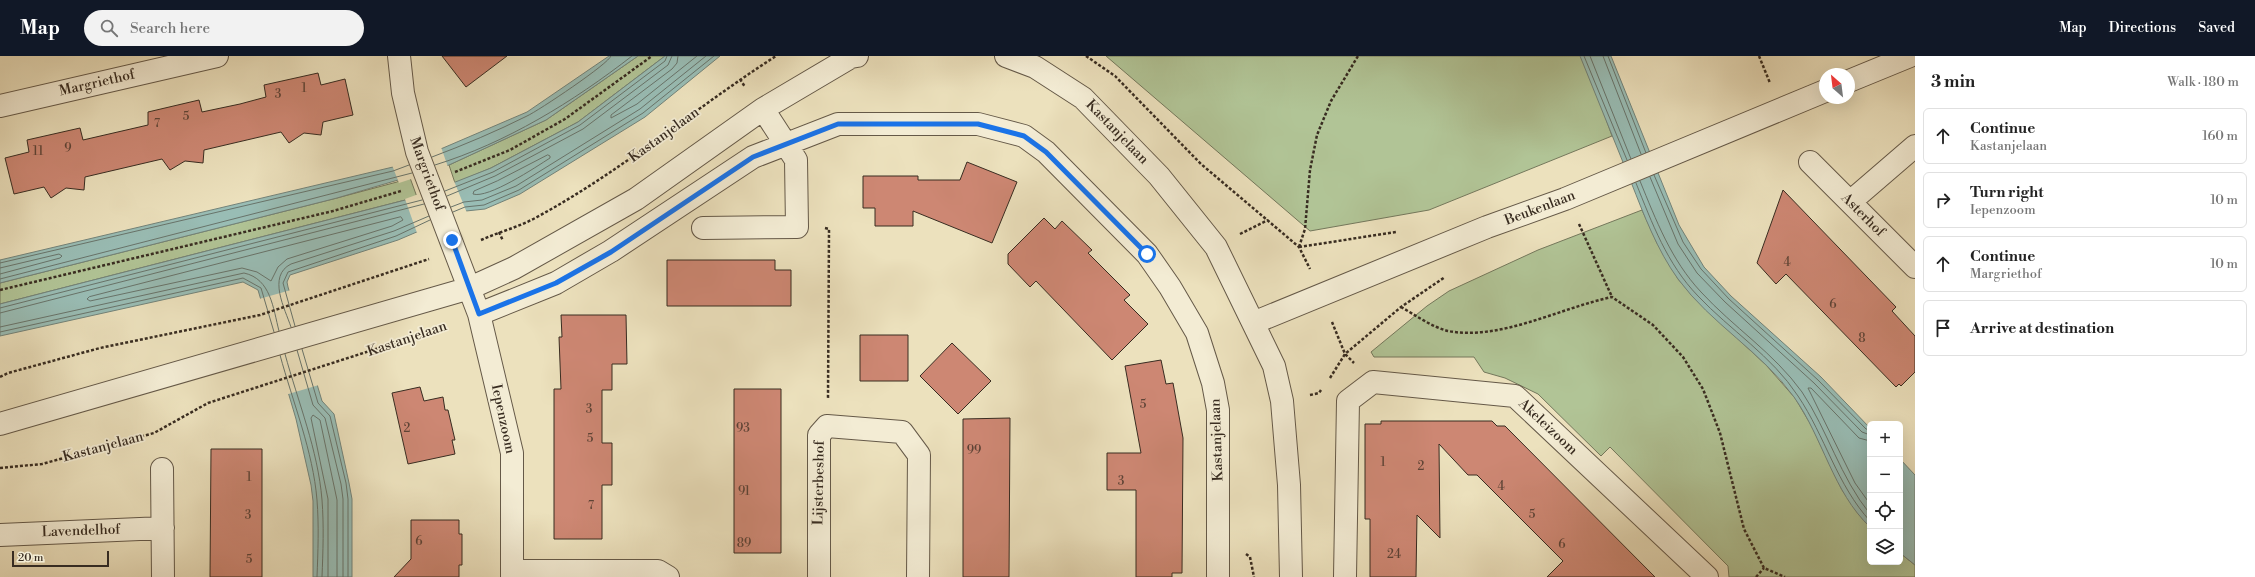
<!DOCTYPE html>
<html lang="en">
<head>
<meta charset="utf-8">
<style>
	body { margin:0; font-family:"Libre Bodoni",serif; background:#f2f2f2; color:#222 }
	.controls { position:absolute; right:12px; bottom:12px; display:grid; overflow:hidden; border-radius:6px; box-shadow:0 4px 16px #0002 }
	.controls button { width:36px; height:36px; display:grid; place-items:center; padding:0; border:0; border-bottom:1px solid #e0e0e0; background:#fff; color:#222; font:20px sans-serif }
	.compass { position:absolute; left:1819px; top:12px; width:36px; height:36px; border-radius:50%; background:#fff; box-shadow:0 4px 16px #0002; rotate:332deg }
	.scale { position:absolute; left:12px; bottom:10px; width:97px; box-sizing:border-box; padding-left:4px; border:2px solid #382c21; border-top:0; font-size:11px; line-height:14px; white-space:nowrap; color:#382c21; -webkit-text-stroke:3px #f3ecd4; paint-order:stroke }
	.stop { position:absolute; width:12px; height:12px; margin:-9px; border:3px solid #1a73e8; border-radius:50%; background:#fff }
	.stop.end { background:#1a73e8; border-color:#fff; box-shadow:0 1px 4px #0008 }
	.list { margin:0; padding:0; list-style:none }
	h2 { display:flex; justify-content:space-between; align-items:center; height:52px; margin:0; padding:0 16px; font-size:17px }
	h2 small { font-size:13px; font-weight:400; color:#767676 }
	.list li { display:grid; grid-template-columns:26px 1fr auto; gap:12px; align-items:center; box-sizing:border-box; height:56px; margin:0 8px 8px; padding:0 8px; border:1px solid #e0e0e0; border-radius:6px }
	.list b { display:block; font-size:15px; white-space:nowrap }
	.list p { margin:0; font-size:13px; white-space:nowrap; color:#767676 }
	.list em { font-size:13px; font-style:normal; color:#767676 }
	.icon { flex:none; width:22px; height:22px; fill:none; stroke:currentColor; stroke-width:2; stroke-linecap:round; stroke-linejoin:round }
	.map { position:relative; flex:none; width:1915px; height:521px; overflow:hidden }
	header { display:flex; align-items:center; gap:24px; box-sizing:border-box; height:56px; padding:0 20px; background:#111827; color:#fff }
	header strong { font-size:19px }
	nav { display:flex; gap:22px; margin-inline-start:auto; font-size:14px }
	.search { width:280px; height:36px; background:#f2f2f2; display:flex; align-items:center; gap:10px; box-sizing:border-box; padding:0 14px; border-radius:22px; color:#767676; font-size:15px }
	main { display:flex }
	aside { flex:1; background:#fff }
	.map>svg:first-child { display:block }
</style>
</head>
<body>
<header>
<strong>Map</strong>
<div class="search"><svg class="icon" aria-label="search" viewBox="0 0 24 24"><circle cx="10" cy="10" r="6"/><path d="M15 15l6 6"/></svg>Search here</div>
<nav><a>Map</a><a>Directions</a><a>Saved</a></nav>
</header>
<main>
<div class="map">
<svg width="1915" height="521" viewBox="0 0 1915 521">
	<rect width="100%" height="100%" fill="#ece1bd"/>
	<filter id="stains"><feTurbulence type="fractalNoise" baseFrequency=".005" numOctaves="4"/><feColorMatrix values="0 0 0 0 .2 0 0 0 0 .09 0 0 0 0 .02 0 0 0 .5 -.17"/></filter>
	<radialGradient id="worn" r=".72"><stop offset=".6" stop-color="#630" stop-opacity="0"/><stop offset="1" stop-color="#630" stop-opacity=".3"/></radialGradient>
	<path fill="#b1c496" stroke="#74785c" d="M 638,0 L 665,0 L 578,66 L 491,112 L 455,127 L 449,109 L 546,64 Z
		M 1106,0 L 1584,0 L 1612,80 L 1429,154 L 1310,175 Z
		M 409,119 L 417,141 L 0,248 L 0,227 L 337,142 L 397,126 Z
		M 1642,154 L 1657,187 L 1678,223 L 1695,243 L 1766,309 L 1795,342 L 1811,369 L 1842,434 L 1870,471 L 1870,506 L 1900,506 L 1900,497 L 1915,509 L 1915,521 L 1729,521 L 1728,510 L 1610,391 L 1601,400 L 1538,338 L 1505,322 L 1484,316 L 1474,301 L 1374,301 L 1371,296 L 1427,250 L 1449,235 L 1538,194 Z"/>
	<path fill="#99bdb5" stroke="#72837a" d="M 609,0 L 638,0 L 546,64 L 449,109 L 337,142 L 0,227 L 0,204 L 393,111 L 443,92 L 527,56 Z
		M 665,0 L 720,0 L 645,61 L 520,138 L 485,153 L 466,155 L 398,184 L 290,219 L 287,226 L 288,231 L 322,345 L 334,358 L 349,427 L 352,443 L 352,521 L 313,521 L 313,445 L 311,429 L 296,363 L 258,234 L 243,226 L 0,280 L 0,248 L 417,141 L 491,112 L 578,66 Z
		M 1580,0 L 1611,0 L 1679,169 L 1704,211 L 1731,240 L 1821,321 L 1870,372 L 1870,471 C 1833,436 1823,382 1794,341 C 1762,296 1711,268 1678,223 C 1657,194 1644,159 1631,126 C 1614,84 1597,42 1580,0 Z
		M 1900,403 L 1915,419 L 1915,509 L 1900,497 Z"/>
	<path fill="#ece1bd" d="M 441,91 L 448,111 L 399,127 L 392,109 Z
		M 454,125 L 467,157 L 417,177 L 405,143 Z
		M 291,234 L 319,329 L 285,339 L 259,243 Z"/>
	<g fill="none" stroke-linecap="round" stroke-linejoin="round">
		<path stroke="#68746b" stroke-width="1" d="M 678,0 L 677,7 L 672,13 L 611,59 L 611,62 L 637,48 L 697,0
			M 1584,0 L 1627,104
			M 1590,0 L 1631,103
			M 1603,0 L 1641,98
			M 1608,0 L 1646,97
			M 548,99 L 550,100 L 550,102 C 536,111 488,143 473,138 L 474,135 L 497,125 Z
			M 432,101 C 464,89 497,75 527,60 C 538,55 610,7 611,0
			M 435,109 C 506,87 573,46 632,0
			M 1654,119 L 1683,186 L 1701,213 L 1729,243 L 1818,324 L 1866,373 L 1870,374
			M 1650,121 L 1678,188 L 1697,217 L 1725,246 L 1814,327 L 1862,376 L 1870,379
			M 1640,125 C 1656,164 1671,204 1701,236 C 1733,271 1774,297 1802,336 C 1828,375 1840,421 1870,458
			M 1636,127 C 1652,167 1667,208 1698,240 C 1730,274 1772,300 1798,340 C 1825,380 1837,429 1870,465
			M 445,135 L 493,116 L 580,69 L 665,5 L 667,0
			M 447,140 L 495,120 L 583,73 L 668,9 L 672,0
			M 451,151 L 464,146 L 482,144 L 516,130 L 640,53 L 706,0
			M 453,156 L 465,151 L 484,149 L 519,134 L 643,57 L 714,0
			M 401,161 L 403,164 L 392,170 L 287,203 L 278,211 L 271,225 L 257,216 L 242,212 L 90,245 L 87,243 L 89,241 Z
			M 0,207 L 393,115 L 409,109
			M 0,212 L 59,198 L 62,200 L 60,202 L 0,218
			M 0,223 L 412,117
			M 0,252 L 422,144
			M 0,257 L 424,148
			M 295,270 L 283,227 L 288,216 L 396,180 L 430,164
			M 0,271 L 244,217 C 271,223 273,252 279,275
			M 291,271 C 285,253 267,220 291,208 L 394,175 L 429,160
			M 0,276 L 243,222 L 261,232 L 274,276
			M 302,293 L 318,347 L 330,360 L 346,427 L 348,443 L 348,521
			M 297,294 L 313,349 L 325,362 L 341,428 L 343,443 L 343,521
			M 285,298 C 298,346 318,394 322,444 C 324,469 323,496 322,521
			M 280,299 C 293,347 313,395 317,444 C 319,469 318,496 317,521
			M 1870,385 L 1859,382 L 1811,332 L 1808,332 L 1855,427 L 1870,448
			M 328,521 L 328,443 L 311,362 L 313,359 L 320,364 L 337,444 L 337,521"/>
	</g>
	<path fill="#cd8773" stroke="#382c21" d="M 442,0 L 507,0 L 466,31 Z
		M 318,17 L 321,29 L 345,23 L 353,59 L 323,66 L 321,79 L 304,77 L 289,87 L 281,76 L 204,94 L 203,107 L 185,105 L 170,114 L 162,103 L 85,121 L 84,134 L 66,132 L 51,142 L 44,131 L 14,138 L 5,102 L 29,96 L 27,84 L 80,72 L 83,84 L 148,69 L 148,56 L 199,44 L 202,56 L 240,48 L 266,41 L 264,29 Z
		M 967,106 L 1017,126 L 992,187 L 913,155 L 913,170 L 875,170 L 875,152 L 863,152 L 863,120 L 918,120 L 918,124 L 960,124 Z
		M 1783,134 L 1896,251 L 1892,255 L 1915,280 L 1915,316 L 1901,330 L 1899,328 L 1896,331 L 1786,218 L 1776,228 L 1757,207 Z
		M 1044,162 L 1055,173 L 1062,165 L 1092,194 L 1088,197 L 1130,239 L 1124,244 L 1148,268 L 1112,304 L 1036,225 L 1030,231 L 1008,208 L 1008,198 Z
		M 667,204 L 775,204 L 775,214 L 791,214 L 791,250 L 667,250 Z
		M 561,259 L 626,259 L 627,308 L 612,308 L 612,334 L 602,334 L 602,387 L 612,387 L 612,429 L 602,429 L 602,483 L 554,483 L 554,333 L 561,333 L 559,281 L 562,281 Z
		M 860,279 L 908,279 L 908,325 L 860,325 Z
		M 952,287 L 991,325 L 958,358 L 920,320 Z
		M 1161,304 L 1166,328 L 1173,327 L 1183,382 L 1182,517 L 1172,517 L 1172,521 L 1136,521 L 1136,434 L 1107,434 L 1107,397 L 1141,397 L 1125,310 Z
		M 420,331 L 424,345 L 443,341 L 445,354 L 448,354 L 455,384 L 452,384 L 455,398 L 408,408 L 392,337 Z
		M 734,333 L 781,333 L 781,497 L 734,497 Z
		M 1010,362 L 1009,521 L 963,521 L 963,363 Z
		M 1381,365 L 1492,365 L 1497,370 L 1505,370 L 1655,521 L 1547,521 L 1563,505 L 1477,419 L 1468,419 L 1439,388 L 1440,482 L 1417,459 L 1416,521 L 1370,521 L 1370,463 L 1365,463 L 1365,368 L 1381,368 Z
		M 211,393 L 262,393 L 262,521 L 210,521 Z
		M 411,464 L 459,464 L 459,478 L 462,478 L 462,509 L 459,509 L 459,521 L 394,521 L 411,503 Z"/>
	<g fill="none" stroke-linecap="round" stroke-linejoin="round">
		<defs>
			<path id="minor" d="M 399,0 L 403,37 L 417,96 L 479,258 L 512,397 L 512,521
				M 1006,0 L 1035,11 L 1083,42 L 1159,120 L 1216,191 L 1274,310 L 1282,345 L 1289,429 L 1291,521
				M 1849,25 L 1910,0
				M 0,50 L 217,0
				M 1810,106 L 1915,211
				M 1850,146 L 1915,90
				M 703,172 L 797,171 L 796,104 L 763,53
				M 479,258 L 556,227 L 611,195 L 753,101 L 838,68 L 978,68 L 1024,80 L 1046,96 L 1147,198 L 1170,231 L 1197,277 L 1213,327 L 1218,354 L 1218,521
				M 1253,267 L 1487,171 L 1565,143 L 1825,35
				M 0,368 L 470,232 L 514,212 L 636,143 L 763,53 L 851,1 L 857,0
				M 162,413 L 163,521
				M 0,479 L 163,472
				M 512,515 L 658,515 L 668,521
				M 819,521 L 819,379 L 827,370 L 902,376 L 919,399 L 918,521
				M 1345,521 L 1348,345 L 1373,326 L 1515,340 L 1707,521"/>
		</defs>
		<use href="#minor" stroke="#655948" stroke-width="24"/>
		<path stroke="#382c21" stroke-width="2.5" stroke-dasharray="3 2" stroke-linecap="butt" d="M 1086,0 L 1115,20 L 1201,108 L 1299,191 L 1310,213
			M 1759,0 L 1770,27
			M 740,23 L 745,31
			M 455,116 L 510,94 L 565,63 L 652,0
			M 1579,168 L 1612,241
			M 825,172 L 829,173 L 828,342
			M 499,176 L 503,185
			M 1240,178 L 1268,164
			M 481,184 C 499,176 519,171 537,161 C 622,115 695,52 776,0
			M 1299,191 L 1396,176
			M 1299,191 L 1305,173 L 1310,114 L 1317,79 L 1331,45 L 1358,0
			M 0,234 L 333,155 L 401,135
			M 1401,251 C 1415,259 1432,271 1448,275 C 1500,285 1560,252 1612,241 L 1653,269 L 1683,301 L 1703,333 L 1720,377 L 1744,473 L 1764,512 L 1785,521
			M 1332,266 L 1345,298 L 1354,307
			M 0,321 L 8,317 L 100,292 L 260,259 L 429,203
			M 1330,322 L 1345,298 L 1401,251 L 1445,221
			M 1310,339 L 1319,337 L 1321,334
			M 0,412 L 42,408 L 154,377 L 208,347 L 438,273
			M 1246,498 L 1250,501 L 1254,521
			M 1756,521 L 1764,512"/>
		<use href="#minor" stroke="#f3ecd4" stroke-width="22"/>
	</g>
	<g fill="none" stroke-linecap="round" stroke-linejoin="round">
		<path stroke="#1a73e8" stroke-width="5" d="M 452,184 L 479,258 L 556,227 L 611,196 L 753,101 L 838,68 L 978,68 L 1024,80 L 1046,96 L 1147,198"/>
	</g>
	<g text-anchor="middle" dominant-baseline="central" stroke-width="3.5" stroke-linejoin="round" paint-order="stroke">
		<g font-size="12" fill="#5d4336">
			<text x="304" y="32">1</text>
			<text x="278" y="38">3</text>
			<text x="186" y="60">5</text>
			<text x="157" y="67">7</text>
			<text x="68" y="92">9</text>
			<text x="38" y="95">11</text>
			<text x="1787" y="206">4</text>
			<text x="1833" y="248">6</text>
			<text x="1862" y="282">8</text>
			<text x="1143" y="348">5</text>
			<text x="589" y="353">3</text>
			<text x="407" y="372">2</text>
			<text x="743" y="372">93</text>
			<text x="590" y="382">5</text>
			<text x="974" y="394">99</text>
			<text x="1383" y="406">1</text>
			<text x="1421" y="410">2</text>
			<text x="249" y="421">1</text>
			<text x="1121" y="425">3</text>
			<text x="1501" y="430">4</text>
			<text x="744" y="435">91</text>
			<text x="591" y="449">7</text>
			<text x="1532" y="458">5</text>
			<text x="248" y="459">3</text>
			<text x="419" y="485">6</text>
			<text x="744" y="487">89</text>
			<text x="1562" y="488">6</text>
			<text x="1394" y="498">24</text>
			<text x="249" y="503">5</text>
		</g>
		<g font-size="14" fill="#382c21" stroke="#f3ecd4">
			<text transform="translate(97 27) rotate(-13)">Margriethof</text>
			<text transform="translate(1117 76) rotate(46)">Kastanjelaan</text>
			<text transform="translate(664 79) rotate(-36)">Kastanjelaan</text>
			<text transform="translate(427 118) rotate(70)">Margriethof</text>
			<text transform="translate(1540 152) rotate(-21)">Beukenlaan</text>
			<text transform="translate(1863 159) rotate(45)">Asterhof</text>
			<text transform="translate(407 283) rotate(-19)">Kastanjelaan</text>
			<text transform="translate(503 363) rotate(78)">Iepenzoom</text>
			<text transform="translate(1548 371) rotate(43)">Akeleizoom</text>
			<text transform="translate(1217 384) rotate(-92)">Kastanjelaan</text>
			<text transform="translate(103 391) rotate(-15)">Kastanjelaan</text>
			<text transform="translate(819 427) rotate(-89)">Lijsterbeshof</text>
			<text transform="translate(81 475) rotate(-2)">Lavendelhof</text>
		</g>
	</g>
	<rect width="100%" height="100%" filter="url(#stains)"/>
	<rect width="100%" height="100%" fill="url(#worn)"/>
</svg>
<div class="controls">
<button>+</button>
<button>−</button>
<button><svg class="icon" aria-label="locate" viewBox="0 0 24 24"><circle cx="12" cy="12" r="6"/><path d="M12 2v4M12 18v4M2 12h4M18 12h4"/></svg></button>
<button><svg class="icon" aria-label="layers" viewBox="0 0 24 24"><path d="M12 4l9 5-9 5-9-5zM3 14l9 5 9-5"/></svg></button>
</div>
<svg class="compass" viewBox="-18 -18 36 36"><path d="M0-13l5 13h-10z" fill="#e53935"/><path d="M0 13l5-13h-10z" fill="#767676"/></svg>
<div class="scale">20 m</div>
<div class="stop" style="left:1147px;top:198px"></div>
<div class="stop end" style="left:452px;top:184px"></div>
</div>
<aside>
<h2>3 min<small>Walk · 180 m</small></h2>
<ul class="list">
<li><svg class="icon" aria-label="ahead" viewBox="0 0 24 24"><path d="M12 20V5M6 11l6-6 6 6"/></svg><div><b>Continue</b><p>Kastanjelaan</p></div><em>160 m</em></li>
<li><svg class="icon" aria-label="right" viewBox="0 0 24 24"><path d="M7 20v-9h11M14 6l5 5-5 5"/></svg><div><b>Turn right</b><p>Iepenzoom</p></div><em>10 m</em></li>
<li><svg class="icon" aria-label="ahead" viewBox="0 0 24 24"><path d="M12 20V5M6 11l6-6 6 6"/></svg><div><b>Continue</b><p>Margriethof</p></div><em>10 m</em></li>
<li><svg class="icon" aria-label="arrive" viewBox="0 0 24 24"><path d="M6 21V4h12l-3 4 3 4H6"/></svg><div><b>Arrive at destination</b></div></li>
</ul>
</aside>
</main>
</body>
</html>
